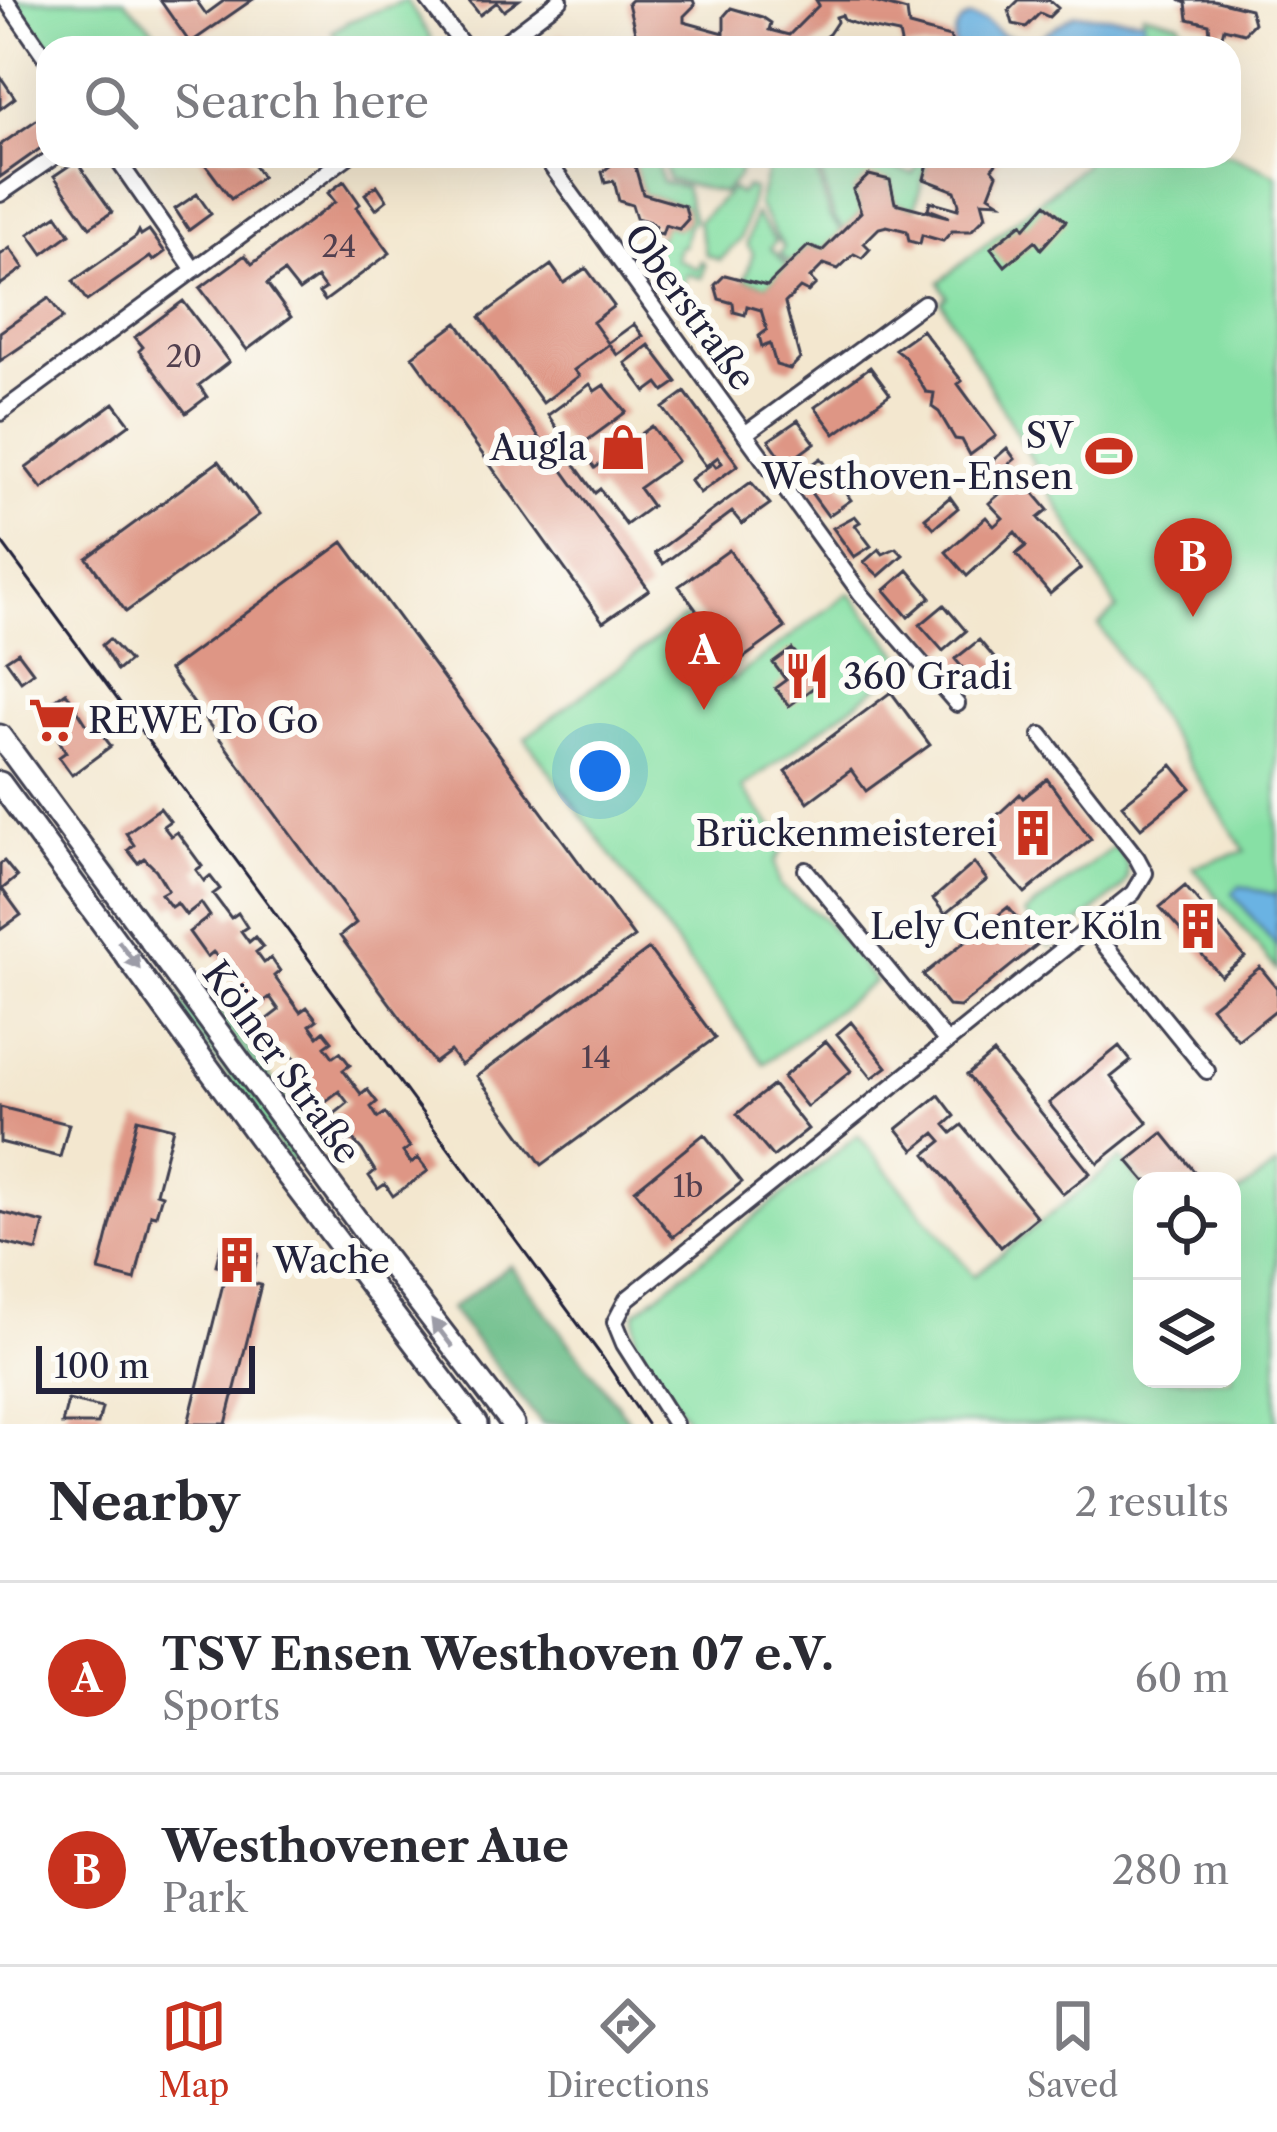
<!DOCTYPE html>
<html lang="en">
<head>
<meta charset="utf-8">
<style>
	body { margin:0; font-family:"Libre Caslon Text",serif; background:#f2f2f3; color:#2b2b33 }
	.controls { position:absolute; right:36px; bottom:36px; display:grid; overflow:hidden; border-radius:24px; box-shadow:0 12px 48px #0002 }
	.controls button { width:108px; height:108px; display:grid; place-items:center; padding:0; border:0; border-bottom:3px solid #e1e1e2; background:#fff; color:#2b2b33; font:60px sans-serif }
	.scale { position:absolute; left:36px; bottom:30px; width:219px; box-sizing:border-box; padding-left:12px; border:6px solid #22223b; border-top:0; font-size:33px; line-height:42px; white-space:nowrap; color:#22223b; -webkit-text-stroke:9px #fdfcf7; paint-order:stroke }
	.you { position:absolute; left:600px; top:771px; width:42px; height:42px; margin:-30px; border:9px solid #fff; border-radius:50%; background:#1a73e8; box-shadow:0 0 0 18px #1a73e833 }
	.badge { display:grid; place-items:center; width:78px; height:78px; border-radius:50%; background:#c8321e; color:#fff; font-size:39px; font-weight:700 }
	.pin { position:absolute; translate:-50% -99px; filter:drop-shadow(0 3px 6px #0008) }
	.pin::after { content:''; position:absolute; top:63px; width:42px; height:36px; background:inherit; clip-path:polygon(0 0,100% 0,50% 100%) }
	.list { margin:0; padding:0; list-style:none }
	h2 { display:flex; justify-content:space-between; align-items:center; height:156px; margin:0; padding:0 48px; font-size:51px }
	h2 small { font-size:39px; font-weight:400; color:#7c7c81 }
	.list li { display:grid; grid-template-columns:78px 1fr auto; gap:36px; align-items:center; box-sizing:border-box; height:192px; padding:0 48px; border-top:3px solid #e1e1e2 }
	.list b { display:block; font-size:45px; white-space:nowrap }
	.list p { margin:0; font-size:39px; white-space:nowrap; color:#7c7c81 }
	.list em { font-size:39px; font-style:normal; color:#7c7c81 }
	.icon { flex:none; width:66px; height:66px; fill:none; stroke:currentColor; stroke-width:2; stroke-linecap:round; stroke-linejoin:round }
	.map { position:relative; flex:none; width:1277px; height:1424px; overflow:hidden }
	.search { position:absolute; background:#fff; box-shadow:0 12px 48px #0002; left:36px; right:36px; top:36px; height:132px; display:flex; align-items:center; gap:30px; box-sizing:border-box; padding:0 42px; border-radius:36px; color:#7c7c81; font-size:45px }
	.sheet { height:540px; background:#fff }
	nav { display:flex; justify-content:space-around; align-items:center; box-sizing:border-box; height:168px; border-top:3px solid #e1e1e2; background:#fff; font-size:33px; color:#7c7c81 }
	nav a { display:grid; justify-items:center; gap:6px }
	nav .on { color:#c8321e }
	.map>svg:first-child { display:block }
</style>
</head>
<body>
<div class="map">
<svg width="1277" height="1424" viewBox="0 0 1277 1424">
	<rect width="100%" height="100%" fill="#fdfcf7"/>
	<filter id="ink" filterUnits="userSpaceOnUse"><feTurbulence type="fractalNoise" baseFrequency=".00833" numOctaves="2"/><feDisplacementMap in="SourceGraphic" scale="24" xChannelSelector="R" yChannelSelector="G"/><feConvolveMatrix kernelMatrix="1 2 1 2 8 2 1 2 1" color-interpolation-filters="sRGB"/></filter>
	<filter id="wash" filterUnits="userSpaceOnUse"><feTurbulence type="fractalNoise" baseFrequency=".004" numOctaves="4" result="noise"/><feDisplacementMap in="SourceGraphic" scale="48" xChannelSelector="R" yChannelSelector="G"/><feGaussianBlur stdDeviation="2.7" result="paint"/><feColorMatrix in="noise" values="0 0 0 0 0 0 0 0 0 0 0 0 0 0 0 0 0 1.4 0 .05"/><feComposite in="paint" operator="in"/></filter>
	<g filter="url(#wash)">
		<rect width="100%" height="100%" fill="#f3e7cf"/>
		<path fill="#87e0a5" stroke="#548170" stroke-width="3" d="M 15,0 L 124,0 L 172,48 L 49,48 Z
			M 406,0 L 431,38 L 432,48 L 343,48 L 332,32 L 347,22 Z
			M 1143,13 L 1179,22 L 1182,28 L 1169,48 L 1142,43 Z
			M 1229,154 L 1277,175 L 1277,970 L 1193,867 L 1245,851 L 1099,625 L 1117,609 L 941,301 L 947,296 L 939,282 L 1083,166 L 1088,156 Z
			M 632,156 L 655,156 L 662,182 L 685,187 L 694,221 L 688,227 L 684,246 L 679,246 L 676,258 L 697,269 L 701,261 L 705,265 L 702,278 L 686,274 L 681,293 L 653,284 C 644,266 658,240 665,225 L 678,229 L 688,220 L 685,206 L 643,194 Z
			M 662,156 L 743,156 L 738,177 L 723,193 L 668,179 Z
			M 771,156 L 813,159 L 830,218 L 842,231 L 822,251 L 808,246 L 790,263 L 780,253 L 784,248 L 758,205 Z
			M 829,156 L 848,156 L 913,174 L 918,165 L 908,156 L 928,159 L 915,208 L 895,203 L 890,180 L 854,191 L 861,212 L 844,229 L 834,218 L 819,166 Z
			M 747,187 L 754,189 L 741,239 L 720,260 L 706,255 L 698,222 L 732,189 L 739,194 Z
			M 755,214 L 776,241 L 770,248 L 788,266 L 767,286 L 745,280 L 753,253 L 747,244 Z
			M 849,593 L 908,664 L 742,788 L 786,844 L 775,862 L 780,886 L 824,919 L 875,981 L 764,1064 L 525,738 L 685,617 L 731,681 Z
			M 1115,846 L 1128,865 L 1127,879 L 1120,890 L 1050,947 L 1024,914 Z
			M 103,852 L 316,1140 L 313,1144 L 222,1024 L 189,971 Z
			M 81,869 L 299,1154 L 290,1161 L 80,873 Z
			M 858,1135 L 974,1276 L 1121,1158 L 1142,1185 L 1142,1379 L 1232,1379 L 1232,1198 L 1277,1165 L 1277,1424 L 690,1424 L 636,1344 L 635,1313 Z"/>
		<path fill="#6dbe8a" stroke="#487062" stroke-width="3" d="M 510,1265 L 632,1424 L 542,1424 L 450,1309 Z"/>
		<path fill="#6bb3e3" stroke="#466a8f" stroke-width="3" d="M 1075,14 L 1144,19 L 1142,48 L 955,48 C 952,35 957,21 970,17 L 985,21 L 1003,35 L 1031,42 Z
			M 1240,886 L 1277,895 L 1277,947 L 1232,893 Z"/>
		<g id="blocks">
			<path fill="#de9685" d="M 160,0 L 196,0 L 206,14 L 225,0 L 252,0 L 190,43 Z
				M 468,0 L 519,0 L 504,11 L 497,2 L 480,15 Z
				M 631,0 L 693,0 L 695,5 L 684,16 L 684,22 L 724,33 L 724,16 L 731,8 L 762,17 L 771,23 L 769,30 L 789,35 L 819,5 L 816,0 L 866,0 L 907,11 L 909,26 L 950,37 L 954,48 L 902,48 L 899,34 L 865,27 L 844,20 L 842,15 L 836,17 L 837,22 L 829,34 L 811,48 L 729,45 L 728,48 L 685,48 L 675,45 L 674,41 L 667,43 L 669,48 L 634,48 L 643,39 L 636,36 L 628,3 Z
				M 1019,0 L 1049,0 L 1058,8 L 1049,17 L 1040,13 L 1026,27 L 1013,24 L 1009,10 Z
				M 1179,0 L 1213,0 L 1250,9 L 1254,23 L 1244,33 L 1224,28 L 1222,36 L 1210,34 L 1209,24 L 1188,19 L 1186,3 Z
				M 560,34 L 593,42 L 594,48 L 541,48 Z
				M 0,76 L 15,98 L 0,109 Z
				M 48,112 L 48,143 L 0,177 L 0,145 Z
				M 199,156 L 247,156 L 262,177 L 231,199 Z
				M 607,156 L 632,156 L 643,194 L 685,206 L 688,219 L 679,229 L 665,225 L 662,234 L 654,232 L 656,226 L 650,222 L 636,218 L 632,205 L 619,201 L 614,181 L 605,183 L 602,172 L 610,166 Z
				M 930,156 L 997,156 L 998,161 L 992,168 L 997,174 L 989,195 L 1000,202 L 982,201 L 986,216 L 971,231 L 952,231 L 943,241 L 922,235 L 920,244 L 909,241 L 907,231 L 887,226 L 879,228 L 864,243 L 870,249 L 862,258 L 854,254 L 838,269 L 824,264 L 810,278 L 816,284 L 808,292 L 800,288 L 785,303 L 800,359 L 790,369 L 776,365 L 770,344 L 762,347 L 759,336 L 767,330 L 761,310 L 747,306 L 745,315 L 734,312 L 733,303 L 719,299 L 715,285 L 725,275 L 767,286 L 808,246 L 822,251 L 861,212 L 853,190 L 869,175 L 890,180 L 895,203 L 949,217 L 928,209 L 930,201 L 958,209 L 959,204 L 955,191 L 924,179 Z
				M 76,161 L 112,212 L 90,227 L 54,176 Z
				M 344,181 L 360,204 L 356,207 L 390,253 L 325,301 L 319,293 L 325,289 L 317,278 L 299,291 L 284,272 L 267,284 L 291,317 L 247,350 L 200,288 L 245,255 L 252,264 L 335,202 L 328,193 Z
				M 377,185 L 387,200 L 376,209 L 365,194 Z
				M 197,194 L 211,214 L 189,230 L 175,209 Z
				M 1046,204 L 1066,221 L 1041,249 L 1035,241 L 1005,266 L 991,248 L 1022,223 L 1025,228 Z
				M 57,215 L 70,234 L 43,254 L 29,234 Z
				M 149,230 L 165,252 L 153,261 L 150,257 L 87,301 L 73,281 L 136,237 L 139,231 L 141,235 Z
				M 10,248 L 24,268 L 0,285 L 0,255 Z
				M 551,265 L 564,283 L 586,268 L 614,306 L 593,322 L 608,343 L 634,324 L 643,336 L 617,355 L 609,344 L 574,370 L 579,376 L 543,403 L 480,317 Z
				M 49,298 L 63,318 L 0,361 L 0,332 Z
				M 183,301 L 229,362 L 199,385 L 207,397 L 186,413 L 139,351 L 143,347 L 135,337 Z
				M 457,323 L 649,590 L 603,622 L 412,356 Z
				M 922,330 L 962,381 L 958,384 L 996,436 L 970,455 L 962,440 L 955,439 L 939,412 L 932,407 L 934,393 L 926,392 L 904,356 L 895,349 Z
				M 649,345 L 677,382 L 664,391 L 658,383 L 646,392 L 625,363 Z
				M 870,367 L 890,394 L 835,434 L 815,407 Z
				M 590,384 L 595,391 L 604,385 L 626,412 L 573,451 L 548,415 Z
				M 685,392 L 738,465 L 700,493 L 690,480 L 713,463 L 716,467 L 722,463 L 718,457 L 706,466 L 663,408 Z
				M 114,403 L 130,424 L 42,489 L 26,468 Z
				M 798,420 L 815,443 L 786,464 L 769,440 Z
				M 652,426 L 677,461 L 639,488 L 652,506 L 626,525 L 600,489 L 595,493 L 571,460 L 583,451 L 595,468 Z
				M 1007,448 L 1015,459 L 991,479 L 983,469 Z
				M 821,458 L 851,500 L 828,516 L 798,475 Z
				M 219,461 L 259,515 L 126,612 L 87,558 Z
				M 751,482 L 770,504 L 742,524 L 732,512 L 663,564 L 655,553 Z
				M 1013,482 L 1020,490 L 1027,485 L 1048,510 L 1038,518 L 1081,568 L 1050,594 L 1016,554 L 1026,546 L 1015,532 L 967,576 L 946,552 L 986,517 L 994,526 L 1003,518 L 989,503 Z
				M 950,497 L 958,508 L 934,528 L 925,518 Z
				M 855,516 L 860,522 L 855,525 L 871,546 L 854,557 L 833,528 Z
				M 343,542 L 634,937 L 461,1065 L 450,1051 L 434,1063 L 340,936 L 356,923 L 169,670 Z
				M 896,548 L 903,555 L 879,576 L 864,562 L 879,549 L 883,554 Z
				M 729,550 L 785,628 L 735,664 L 679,586 Z
				M 908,570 L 931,597 L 908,617 L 885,590 Z
				M 944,605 L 966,631 L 943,651 L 920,625 Z
				M 109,639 L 129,661 L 117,671 L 102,645 Z
				M 979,640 L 1001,666 L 978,686 L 955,659 Z
				M 792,649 L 821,682 L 789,706 L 775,688 L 786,680 L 773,663 Z
				M 18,652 L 33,672 L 21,681 L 6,660 Z
				M 66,692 L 92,733 L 98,729 L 111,746 L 72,775 L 59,757 L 66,752 L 44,715 L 48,712 L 45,707 Z
				M 891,692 L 930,745 L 866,791 L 851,770 L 808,802 L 785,771 Z
				M 1172,765 L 1191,788 L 1141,828 L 1122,805 Z
				M 1047,779 L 1091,839 L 1025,893 L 975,836 L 1020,794 L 1023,798 Z
				M 160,808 L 170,821 L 163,826 L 171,836 L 177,832 L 202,866 L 196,870 L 204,881 L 210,876 L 220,889 L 213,894 L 231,918 L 238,913 L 247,927 L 241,931 L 249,942 L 255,937 L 263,947 L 256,952 L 264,963 L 271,958 L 280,971 L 274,976 L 300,1012 L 307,1007 L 317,1020 L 310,1025 L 318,1036 L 324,1031 L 332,1041 L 325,1046 L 333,1057 L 340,1052 L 350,1065 L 343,1070 L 361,1094 L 367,1089 L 377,1102 L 371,1107 L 378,1118 L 385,1113 L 410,1147 L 403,1152 L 411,1163 L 418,1158 L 428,1171 L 393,1196 L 385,1184 L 378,1189 L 369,1176 L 375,1171 L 362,1150 L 352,1139 L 345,1144 L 336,1131 L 342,1127 L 333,1115 L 348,1103 L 339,1091 L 318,1107 L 299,1082 L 306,1077 L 298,1062 L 282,1046 L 276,1050 L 258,1026 L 279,1010 L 270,997 L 249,1013 L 230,988 L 237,984 L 230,970 L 213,952 L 207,957 L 189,932 L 210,916 L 201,903 L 186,915 L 177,903 L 171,907 L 161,894 L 168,890 L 156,870 L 144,858 L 138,863 L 128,850 L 134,845 L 126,833 Z
				M 4,861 L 17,877 L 2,889 L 21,915 L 0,930 L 0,864 Z
				M 974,863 L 987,880 L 945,914 L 933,899 Z
				M 1185,886 L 1245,957 L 1221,976 L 1160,907 Z
				M 1008,907 L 1038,944 L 960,1007 L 948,1006 L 923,975 Z
				M 649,949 L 715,1038 L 542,1165 L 477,1076 Z
				M 1260,967 L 1277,988 L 1277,1009 L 1238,1040 L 1211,1007 Z
				M 851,1022 L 887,1067 L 872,1078 L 837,1034 Z
				M 826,1041 L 851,1071 L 807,1107 L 783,1077 Z
				M 1119,1046 L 1131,1061 L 1111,1077 L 1148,1123 L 1098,1163 L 1049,1103 Z
				M 993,1053 L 1090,1173 L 1063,1194 L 967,1075 Z
				M 773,1085 L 808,1129 L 773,1157 L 737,1114 Z
				M 939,1095 L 955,1116 L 945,1125 L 952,1133 L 962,1125 L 1037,1217 L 1001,1247 L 926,1154 L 942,1141 L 935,1133 L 914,1150 L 897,1129 Z
				M 0,1107 L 69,1124 L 60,1157 L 0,1142 Z
				M 137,1119 L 173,1128 L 156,1193 L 162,1195 L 156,1215 L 151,1214 L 135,1280 L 99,1271 Z
				M 1163,1133 L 1202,1181 L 1145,1181 L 1128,1161 Z
				M 704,1134 L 742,1182 L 673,1237 L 635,1190 Z
				M 0,1212 L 44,1223 L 37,1251 L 0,1242 Z
				M 221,1245 L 258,1254 L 253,1274 L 216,1265 Z
				M 225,1276 L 261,1285 L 226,1424 L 188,1424 Z
				M 68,1400 L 102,1408 L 98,1424 L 62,1424 Z"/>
		</g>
	</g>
	<g filter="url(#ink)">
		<use href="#blocks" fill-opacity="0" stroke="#414051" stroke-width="3"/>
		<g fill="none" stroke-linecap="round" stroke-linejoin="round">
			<defs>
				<path id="minor" d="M 6,0 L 48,61
					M 428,0 L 465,48
					M 497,48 L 560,0
					M 115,156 L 194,270
					M 544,156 L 861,594 L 957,704
					M 0,194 L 55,156
					M 0,413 L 348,156
					M 745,434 L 924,303
					M 806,870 L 947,1042
					M 1090,927 L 1207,1071
					M 675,1424 L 624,1344 L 615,1322 L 627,1299 L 1133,893 L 1145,873 L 1137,858 L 1041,735"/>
				<path id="secondary" d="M 0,736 L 372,1241 L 513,1424
					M 0,783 L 278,1163 L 476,1424"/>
			</defs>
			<use href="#minor" stroke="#414051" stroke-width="20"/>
			<use href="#secondary" stroke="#414051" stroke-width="27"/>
			<use href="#minor" stroke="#fff" stroke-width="14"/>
			<use href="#secondary" stroke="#fff" stroke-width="21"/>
			<path stroke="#22223b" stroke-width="3" d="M 0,540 L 603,1358 L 647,1424"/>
		</g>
		<defs><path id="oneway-solid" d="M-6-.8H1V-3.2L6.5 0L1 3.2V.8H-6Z" transform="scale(3)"/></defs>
		<g fill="#9c9ca7">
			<use href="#oneway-solid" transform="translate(129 955) rotate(53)"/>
			<use href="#oneway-solid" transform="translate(442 1333) rotate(-127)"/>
		</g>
	</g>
	<defs>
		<symbol id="shop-bare" viewBox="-9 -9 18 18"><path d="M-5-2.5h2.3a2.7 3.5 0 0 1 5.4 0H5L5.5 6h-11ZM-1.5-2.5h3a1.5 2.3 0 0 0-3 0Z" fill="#c8321e" stroke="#fdfcf7" stroke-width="2.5" paint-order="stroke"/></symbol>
		<symbol id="stadium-bare" viewBox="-9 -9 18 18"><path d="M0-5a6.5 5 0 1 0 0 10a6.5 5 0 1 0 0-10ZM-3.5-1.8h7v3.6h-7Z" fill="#c8321e" stroke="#fdfcf7" stroke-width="2.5" paint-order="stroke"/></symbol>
		<symbol id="restaurant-bare" viewBox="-9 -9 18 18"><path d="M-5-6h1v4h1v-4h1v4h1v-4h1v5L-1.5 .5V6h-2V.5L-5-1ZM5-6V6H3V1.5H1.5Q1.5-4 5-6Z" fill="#c8321e" stroke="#fdfcf7" stroke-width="2.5" paint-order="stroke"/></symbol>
		<symbol id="supermarket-bare" viewBox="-9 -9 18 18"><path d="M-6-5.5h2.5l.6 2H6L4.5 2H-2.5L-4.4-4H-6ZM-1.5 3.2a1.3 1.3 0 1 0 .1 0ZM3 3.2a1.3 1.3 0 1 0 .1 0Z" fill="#c8321e" stroke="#fdfcf7" stroke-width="2.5" paint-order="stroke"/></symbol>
		<symbol id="building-bare" viewBox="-9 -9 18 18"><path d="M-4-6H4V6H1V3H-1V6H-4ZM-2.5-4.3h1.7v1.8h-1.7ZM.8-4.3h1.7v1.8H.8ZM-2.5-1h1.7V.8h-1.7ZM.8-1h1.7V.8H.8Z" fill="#c8321e" stroke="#fdfcf7" stroke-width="2.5" paint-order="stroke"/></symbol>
	</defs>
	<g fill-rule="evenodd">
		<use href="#shop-bare" x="590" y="414" width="66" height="66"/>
		<use href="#stadium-bare" x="1076" y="423" width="66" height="66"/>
		<use href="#restaurant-bare" x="774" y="643" width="66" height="66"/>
		<use href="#supermarket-bare" x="19" y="687" width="66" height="66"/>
		<use href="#building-bare" x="1000" y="800" width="66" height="66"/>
		<use href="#building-bare" x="1165" y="893" width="66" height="66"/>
		<use href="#building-bare" x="204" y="1227" width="66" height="66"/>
	</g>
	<g text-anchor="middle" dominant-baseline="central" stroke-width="12" stroke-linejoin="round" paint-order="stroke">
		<g font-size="30" fill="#513f4e">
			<text x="339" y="246">24</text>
			<text x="184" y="356">20</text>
			<text x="596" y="1057">14</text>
			<text x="688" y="1186">1b</text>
		</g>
		<g font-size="36" fill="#22223b" stroke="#fdfcf7">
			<text transform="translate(690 307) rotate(54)">Oberstraße</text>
			<text transform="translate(282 1062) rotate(54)">Kölner Straße</text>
		</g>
		<g font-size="36" fill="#22223b" stroke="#fdfcf7" text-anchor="end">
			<text x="1073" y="435">SV<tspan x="1073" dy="41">Westhoven-Ensen</tspan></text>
			<text x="587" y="447">Augla</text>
			<text x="843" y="676" text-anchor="start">360 Gradi</text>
			<text x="88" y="720" text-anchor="start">REWE To Go</text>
			<text x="997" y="833">Brückenmeisterei</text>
			<text x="1162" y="926">Lely Center Köln</text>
			<text x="273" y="1260" text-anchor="start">Wache</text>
		</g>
	</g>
</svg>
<div class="controls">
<button><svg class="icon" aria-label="locate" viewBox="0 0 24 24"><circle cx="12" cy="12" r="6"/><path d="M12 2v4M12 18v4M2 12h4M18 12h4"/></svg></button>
<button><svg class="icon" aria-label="layers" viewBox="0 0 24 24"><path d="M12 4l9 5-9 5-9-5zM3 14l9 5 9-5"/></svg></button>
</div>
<div class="scale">100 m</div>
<div class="you"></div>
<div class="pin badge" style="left:704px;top:710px">A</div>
<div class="pin badge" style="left:1193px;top:617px">B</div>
<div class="search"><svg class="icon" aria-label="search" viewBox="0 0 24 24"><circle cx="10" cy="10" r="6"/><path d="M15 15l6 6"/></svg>Search here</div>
</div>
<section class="sheet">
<h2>Nearby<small>2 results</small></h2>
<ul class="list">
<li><span class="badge">A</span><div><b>TSV Ensen Westhoven 07 e.V.</b><p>Sports</p></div><em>60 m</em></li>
<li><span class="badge">B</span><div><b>Westhovener Aue</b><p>Park</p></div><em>280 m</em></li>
</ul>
</section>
<nav>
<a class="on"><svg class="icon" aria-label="map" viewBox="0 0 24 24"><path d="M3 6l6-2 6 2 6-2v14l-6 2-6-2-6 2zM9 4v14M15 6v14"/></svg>Map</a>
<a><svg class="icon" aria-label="directions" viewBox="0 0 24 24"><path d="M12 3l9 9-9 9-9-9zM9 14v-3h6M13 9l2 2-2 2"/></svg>Directions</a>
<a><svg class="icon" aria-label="saved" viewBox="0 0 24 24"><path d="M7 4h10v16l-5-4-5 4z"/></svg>Saved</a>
</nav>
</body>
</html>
